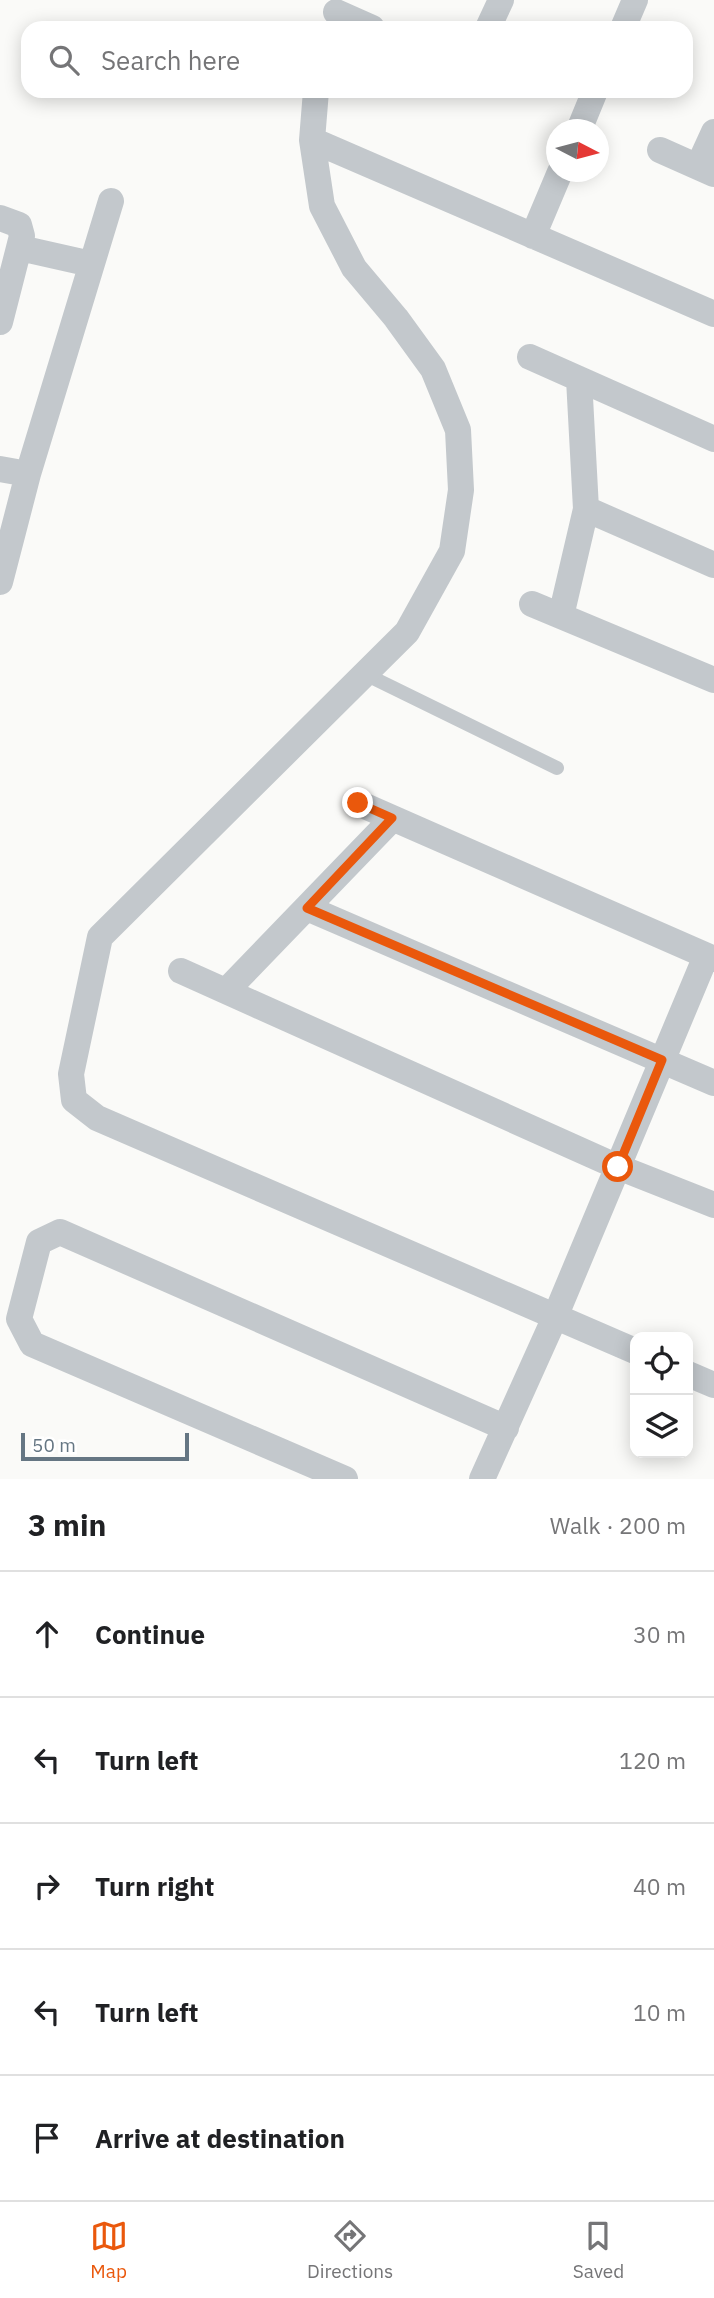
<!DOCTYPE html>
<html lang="en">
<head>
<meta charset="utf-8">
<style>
	body { margin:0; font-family:"IBM Plex Sans",sans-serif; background:#f6f6f6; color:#202124 }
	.controls { position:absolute; right:21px; bottom:21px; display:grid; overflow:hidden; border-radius:14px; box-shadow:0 4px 18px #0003 }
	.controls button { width:63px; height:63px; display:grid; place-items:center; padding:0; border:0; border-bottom:2px solid #e0e0e0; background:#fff; color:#202124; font:35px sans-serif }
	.compass { position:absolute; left:546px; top:119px; width:63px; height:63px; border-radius:50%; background:#fff; box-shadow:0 4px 18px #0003; rotate:96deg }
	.scale { position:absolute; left:21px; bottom:18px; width:168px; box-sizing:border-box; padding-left:7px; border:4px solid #657683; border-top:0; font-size:19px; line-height:24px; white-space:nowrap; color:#657683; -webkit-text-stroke:5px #fff; paint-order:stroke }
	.stop { position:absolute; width:21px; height:21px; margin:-16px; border:5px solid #ea580c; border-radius:50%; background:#fff }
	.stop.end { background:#ea580c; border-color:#fff; box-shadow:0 2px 7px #0008 }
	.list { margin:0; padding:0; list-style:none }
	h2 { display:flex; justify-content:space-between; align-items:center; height:91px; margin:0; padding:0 28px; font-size:30px }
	h2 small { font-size:23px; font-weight:400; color:#757577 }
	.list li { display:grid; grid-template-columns:46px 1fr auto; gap:21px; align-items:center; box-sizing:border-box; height:126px; padding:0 28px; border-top:2px solid #e0e0e0 }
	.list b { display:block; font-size:26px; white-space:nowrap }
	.list em { font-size:23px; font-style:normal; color:#757577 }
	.icon { flex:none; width:38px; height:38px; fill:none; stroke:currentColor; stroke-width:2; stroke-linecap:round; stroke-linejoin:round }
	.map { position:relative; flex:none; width:714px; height:1479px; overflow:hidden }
	.search { position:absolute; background:#fff; box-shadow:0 4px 18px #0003; left:21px; right:21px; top:21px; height:77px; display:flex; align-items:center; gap:18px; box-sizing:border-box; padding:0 24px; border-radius:21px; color:#757577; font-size:26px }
	.sheet { height:721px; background:#fff }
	nav { display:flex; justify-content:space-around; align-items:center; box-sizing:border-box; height:98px; border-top:2px solid #e0e0e0; background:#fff; font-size:19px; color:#757577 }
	nav a { display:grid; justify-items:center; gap:4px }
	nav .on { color:#ea580c }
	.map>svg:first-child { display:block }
</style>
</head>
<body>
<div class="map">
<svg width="714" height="1479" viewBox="0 0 714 1479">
	<rect width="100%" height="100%" fill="#fafaf8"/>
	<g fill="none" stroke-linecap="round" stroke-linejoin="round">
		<path stroke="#c3c8cc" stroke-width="14" d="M 367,675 L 557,768"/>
		<path stroke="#c3c8cc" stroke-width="26" d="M 336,12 L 372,28
			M 488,28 L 501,0
			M 623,28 L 635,0
			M 316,91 L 312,140 L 322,206 L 354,268 L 396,318 L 433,369 L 458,430 L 461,490 L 452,551 L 407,632 L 100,937 L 71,1074 L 74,1100 L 97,1118 L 635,1351
			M 579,130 L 595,91
			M 312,140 L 714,314
			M 660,150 L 714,174
			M 698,167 L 714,132
			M 0,218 L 19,225 L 22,236 L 0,322
			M 533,236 L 560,172
			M 20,248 L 91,264
			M 530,357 L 714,439
			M 0,469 L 28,474
			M 586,509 L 714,565
			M 0,582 L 28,474 L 111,201
			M 532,604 L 714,680
			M 561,616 L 586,509 L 579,379
			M 358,803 L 714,959
			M 307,908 L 714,1083
			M 181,971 L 618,1167 L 714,1205
			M 226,991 L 392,819
			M 688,1374 L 714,1385
			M 345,1479 L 32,1344 L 19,1319 L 39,1242 L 60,1232 L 506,1428
			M 482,1479 L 555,1317 L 706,956"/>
	</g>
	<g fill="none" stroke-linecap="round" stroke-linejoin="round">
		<path stroke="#ea580c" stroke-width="9" d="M 358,803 L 392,818 L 307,908 L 662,1060 L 618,1167"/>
	</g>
</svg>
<div class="controls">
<button><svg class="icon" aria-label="locate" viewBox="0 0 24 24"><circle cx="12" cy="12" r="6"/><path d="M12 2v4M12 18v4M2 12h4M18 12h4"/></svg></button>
<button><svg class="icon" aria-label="layers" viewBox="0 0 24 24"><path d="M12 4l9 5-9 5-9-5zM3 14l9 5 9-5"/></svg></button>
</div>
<svg class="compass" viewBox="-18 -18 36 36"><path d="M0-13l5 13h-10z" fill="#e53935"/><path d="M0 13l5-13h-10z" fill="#757577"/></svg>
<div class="scale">50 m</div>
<div class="stop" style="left:618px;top:1167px"></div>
<div class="stop end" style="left:358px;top:803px"></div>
<div class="search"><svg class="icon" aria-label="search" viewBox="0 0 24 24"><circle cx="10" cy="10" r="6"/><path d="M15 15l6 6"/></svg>Search here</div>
</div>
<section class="sheet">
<h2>3 min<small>Walk · 200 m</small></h2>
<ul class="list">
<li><svg class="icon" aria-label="ahead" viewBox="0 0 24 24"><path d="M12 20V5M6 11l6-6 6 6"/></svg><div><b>Continue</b></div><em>30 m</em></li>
<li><svg class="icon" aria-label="left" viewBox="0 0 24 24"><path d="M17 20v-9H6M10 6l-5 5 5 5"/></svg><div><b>Turn left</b></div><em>120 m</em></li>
<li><svg class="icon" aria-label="right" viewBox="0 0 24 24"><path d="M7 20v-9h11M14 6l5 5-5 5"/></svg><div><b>Turn right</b></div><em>40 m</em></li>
<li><svg class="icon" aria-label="left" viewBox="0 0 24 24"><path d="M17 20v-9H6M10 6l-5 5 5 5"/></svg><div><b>Turn left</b></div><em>10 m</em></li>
<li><svg class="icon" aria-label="arrive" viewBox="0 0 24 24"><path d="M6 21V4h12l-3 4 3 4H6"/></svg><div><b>Arrive at destination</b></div></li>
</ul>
</section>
<nav>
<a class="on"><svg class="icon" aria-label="map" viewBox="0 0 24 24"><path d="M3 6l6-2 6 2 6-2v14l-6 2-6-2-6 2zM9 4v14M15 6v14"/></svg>Map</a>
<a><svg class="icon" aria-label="directions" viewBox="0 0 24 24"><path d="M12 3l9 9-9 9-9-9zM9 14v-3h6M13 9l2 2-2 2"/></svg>Directions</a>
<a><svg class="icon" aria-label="saved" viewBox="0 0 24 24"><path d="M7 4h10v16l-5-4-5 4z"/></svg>Saved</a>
</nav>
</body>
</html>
